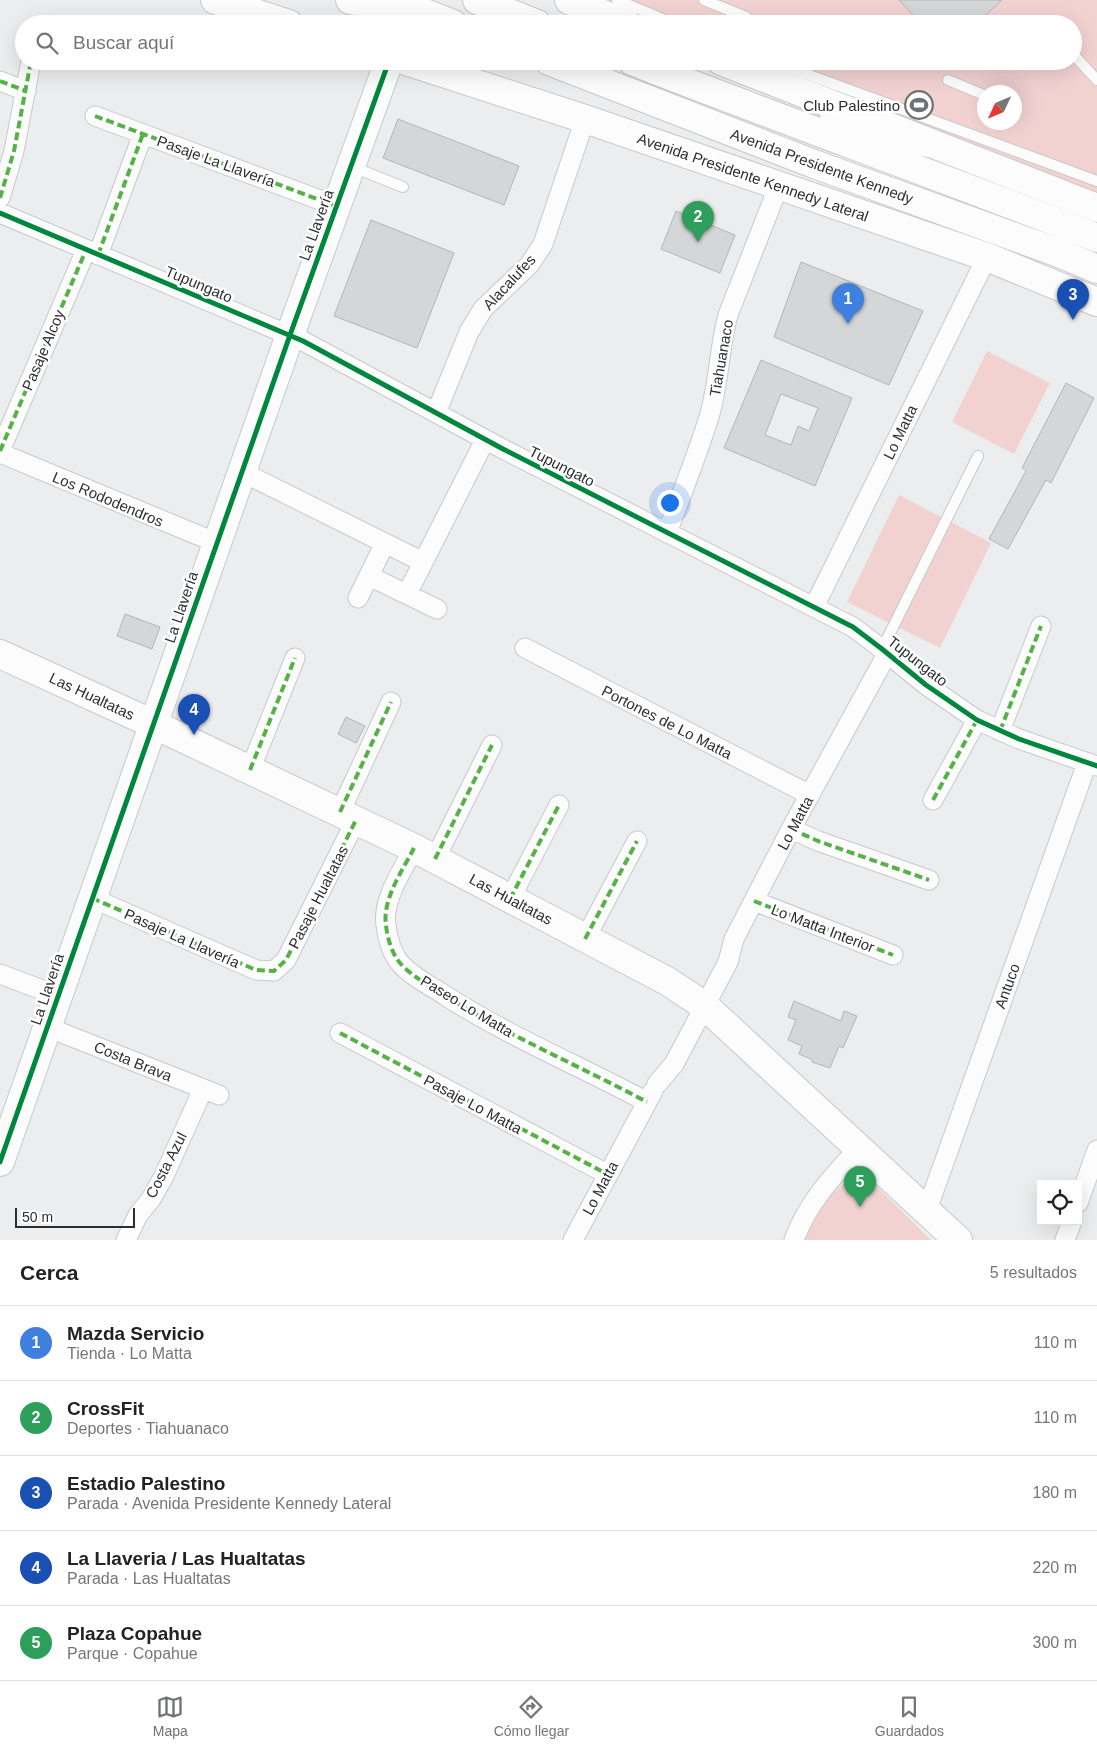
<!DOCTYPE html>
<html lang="es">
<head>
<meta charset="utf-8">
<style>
	body { margin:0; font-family:Arial,sans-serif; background:#f6f6f6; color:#222 }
	.controls { position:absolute; right:15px; bottom:15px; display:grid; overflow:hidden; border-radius:0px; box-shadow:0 5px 20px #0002 }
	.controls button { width:45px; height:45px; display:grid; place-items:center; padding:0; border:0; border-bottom:1px solid #e0e0e0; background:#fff; color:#222; font:25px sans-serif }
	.compass { position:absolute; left:977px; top:85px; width:45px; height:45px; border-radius:50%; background:#fff; box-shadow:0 5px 20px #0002; rotate:226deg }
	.scale { position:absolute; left:15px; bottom:12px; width:120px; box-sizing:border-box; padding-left:5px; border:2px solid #2d2e2f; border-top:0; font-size:14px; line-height:18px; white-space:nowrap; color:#2d2e2f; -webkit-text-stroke:4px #fff; paint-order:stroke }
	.you { position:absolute; left:669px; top:502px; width:18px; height:18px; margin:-12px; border:4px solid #fff; border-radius:50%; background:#1a73e8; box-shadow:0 0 0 8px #1a73e833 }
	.badge { display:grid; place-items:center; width:32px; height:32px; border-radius:50%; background:#707172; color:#fff; font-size:16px; font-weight:700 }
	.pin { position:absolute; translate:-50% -41px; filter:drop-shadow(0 1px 2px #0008) }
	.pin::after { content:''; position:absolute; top:26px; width:18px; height:15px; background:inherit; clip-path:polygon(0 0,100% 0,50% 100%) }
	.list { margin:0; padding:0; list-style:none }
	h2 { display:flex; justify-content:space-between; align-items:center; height:65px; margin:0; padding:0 20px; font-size:21px }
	h2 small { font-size:16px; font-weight:400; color:#767676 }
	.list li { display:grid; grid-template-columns:32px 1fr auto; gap:15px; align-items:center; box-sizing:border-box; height:75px; padding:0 20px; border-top:1px solid #e0e0e0 }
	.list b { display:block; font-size:19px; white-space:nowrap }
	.list p { margin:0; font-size:16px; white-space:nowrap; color:#767676 }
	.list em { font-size:16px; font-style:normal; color:#767676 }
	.icon { flex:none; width:28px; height:28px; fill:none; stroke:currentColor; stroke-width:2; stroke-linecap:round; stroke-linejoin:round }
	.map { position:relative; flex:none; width:1097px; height:1240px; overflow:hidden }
	.search { position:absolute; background:#fff; box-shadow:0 5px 20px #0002; left:15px; right:15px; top:15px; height:55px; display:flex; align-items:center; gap:12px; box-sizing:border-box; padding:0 18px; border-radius:28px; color:#767676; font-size:19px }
	.sheet { height:440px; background:#fff }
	nav { display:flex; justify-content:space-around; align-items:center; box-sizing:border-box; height:70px; border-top:1px solid #e0e0e0; background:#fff; font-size:14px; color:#767676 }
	nav a { display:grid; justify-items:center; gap:2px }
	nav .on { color:#707172 }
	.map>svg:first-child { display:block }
</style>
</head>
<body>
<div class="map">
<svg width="1097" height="1240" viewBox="0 0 1097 1240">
	<rect width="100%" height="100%" fill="#ebedee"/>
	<path fill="#f2d1d1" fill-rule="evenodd" d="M 593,0 L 1097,0 L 1097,205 L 742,61 L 1073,61 L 1073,24 L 647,24 ZM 984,92 L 1014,92 L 1014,122 L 984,122 Z
		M 987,351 L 1050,383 L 1014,454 L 952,422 Z
		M 899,495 L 991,543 L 940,648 L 847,602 Z
		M 858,1173 L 864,1174 L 931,1240 L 805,1240 L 813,1221 L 832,1193 Z"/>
	<path fill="#d5d6d7" stroke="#b4b5b6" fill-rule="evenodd" d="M 899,0 L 1002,0 L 976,24 L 905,24 L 914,16 Z
		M 398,119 L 519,166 L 504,205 L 383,158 Z
		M 676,211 L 735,235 L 720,273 L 661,249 Z
		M 371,220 L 454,253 L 417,348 L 334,316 Z
		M 801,262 L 923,311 L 889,385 L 774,337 Z
		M 761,360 L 852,398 L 815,486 L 724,448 ZM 781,394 L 818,408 L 809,431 L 798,426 L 791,445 L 765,435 Z
		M 1066,383 L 1094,398 L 1051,483 L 1046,480 L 1008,549 L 989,539 L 1026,471 L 1022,468 Z
		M 125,614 L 160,627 L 152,649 L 117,636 Z
		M 346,717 L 365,726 L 356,743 L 338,734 Z
		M 794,1001 L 841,1021 L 844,1011 L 857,1016 L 843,1048 L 839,1046 L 830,1068 L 812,1062 L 813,1060 L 799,1054 L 802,1046 L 788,1040 L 796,1020 L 788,1017 Z"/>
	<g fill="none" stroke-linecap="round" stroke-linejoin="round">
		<defs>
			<path id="lane" d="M 617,0 L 675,24
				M 704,0 L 746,17 L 747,24
				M 1073,54 L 1097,80
				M 771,61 L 1097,181
				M 948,80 L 984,95
				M 353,167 L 403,187
				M 882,649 L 978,456"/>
			<path id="street" d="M 0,81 L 26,91
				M 95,116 L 336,206
				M 0,198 L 14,151 L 31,61
				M 0,213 L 303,341 L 503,449 L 853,627 L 882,649 L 926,685 L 977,720 L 1019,739 L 1097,766
				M 98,255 L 143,134
				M 436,413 L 469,332 L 483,309 L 530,264 L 543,244 L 585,119
				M 0,451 L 86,250
				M 0,453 L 217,543
				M 242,472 L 423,562
				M 667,533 C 681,495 697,456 709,417 C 719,384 719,348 728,315 L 779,185
				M 369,576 L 437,609
				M 407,594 L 485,440
				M 358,598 L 385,543
				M 814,607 L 987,257
				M 525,648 L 810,795
				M 1000,731 L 1041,626
				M 250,770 L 295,658
				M 933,800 L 977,720
				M 340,812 L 391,702
				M 791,829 L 818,841 L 929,880
				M 414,848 C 403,870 382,899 386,925 C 387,937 392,954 400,963 C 412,977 431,986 446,996 C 510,1037 580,1066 647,1102
				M 435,859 L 492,745
				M 92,898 L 256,970 L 274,971 L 286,960 L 356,820
				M 510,899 L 559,805
				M 754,901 L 893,955
				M 585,939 L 637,841
				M 0,974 L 58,996
				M 47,1027 L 219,1095
				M 340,1033 L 607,1174
				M 657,1084 L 674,1064 L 728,962 L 734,939 L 791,829 L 887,654
				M 1078,1203 L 1097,1150
				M 927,1210 L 1087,763
				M 126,1240 L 138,1215 L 151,1199 L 164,1176 L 203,1089
				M 573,1240 L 653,1091
				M 794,1240 C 808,1202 832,1177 859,1148
				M 1065,1240 L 1072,1221"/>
			<path id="secondary" d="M 0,654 L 153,724 L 414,848 L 667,981 L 705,1006 L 718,1018 L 958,1240
				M 0,1162 L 290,335 L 389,61"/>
			<path id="primary" d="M 215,0 L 289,24
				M 569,0 L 627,24
				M 406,61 L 585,119 L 987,257 L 1097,302
				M 721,61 L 1097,208"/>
			<path id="highway" d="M 350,0 L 385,6 L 411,8
				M 392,0 L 453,24
				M 477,0 L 537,24
				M 549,61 L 814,164 L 1059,253 L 1097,269
				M 632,61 C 787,122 943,177 1097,238
				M 833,122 L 929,143"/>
		</defs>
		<use href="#lane" stroke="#c8c9ca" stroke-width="12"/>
		<use href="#street" stroke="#c8c9ca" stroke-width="21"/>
		<use href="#secondary" stroke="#c8c9ca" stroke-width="30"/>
		<use href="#primary" stroke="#c8c9ca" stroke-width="30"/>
		<use href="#highway" stroke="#c8c9ca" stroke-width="30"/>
		<use href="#lane" stroke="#fcfcfc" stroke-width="10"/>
		<use href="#street" stroke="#fcfcfc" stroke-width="19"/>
		<use href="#secondary" stroke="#fcfcfc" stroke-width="28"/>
		<use href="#primary" stroke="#fcfcfc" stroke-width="28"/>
		<use href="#highway" stroke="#fcfcfc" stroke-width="28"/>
		<path stroke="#56b246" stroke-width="4" stroke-dasharray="8 4" stroke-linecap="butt" d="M 0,81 L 26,91
			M 95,116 L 336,206
			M 0,198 L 14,151 L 31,61
			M 98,255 L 143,134
			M 0,451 L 86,250
			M 1000,731 L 1041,626
			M 250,770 L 295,658
			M 933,800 L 977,720
			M 340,812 L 391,702
			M 791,829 L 818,841 L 929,880
			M 414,848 C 403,870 382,899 386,925 C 387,937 392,954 400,963 C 412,977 431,986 446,996 C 510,1037 580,1066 647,1102
			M 435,859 L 492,745
			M 92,898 L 256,970 L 274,971 L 286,960 L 356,820
			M 510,899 L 559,805
			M 754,901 L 893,955
			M 585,939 L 637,841
			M 340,1033 L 607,1174"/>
		<defs>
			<path id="cycleway" d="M 0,213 L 303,341 L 503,449 L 853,627 L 882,649 L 926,685 L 977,720 L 1019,739 L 1097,766
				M 0,1162 L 290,335 L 389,61"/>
		</defs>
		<use href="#cycleway" stroke="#fff" stroke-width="8"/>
		<use href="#cycleway" stroke="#00873e" stroke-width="5"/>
	</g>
	<defs>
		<symbol id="stadium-ring" viewBox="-11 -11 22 22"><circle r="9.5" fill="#fff" stroke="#707172" stroke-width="1.5"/><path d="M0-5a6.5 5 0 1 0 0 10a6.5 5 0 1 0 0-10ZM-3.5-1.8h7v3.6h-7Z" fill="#707172"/></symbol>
	</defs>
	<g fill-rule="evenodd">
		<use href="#stadium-ring" x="903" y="89" width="32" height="32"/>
	</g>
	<g text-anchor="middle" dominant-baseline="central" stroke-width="5" stroke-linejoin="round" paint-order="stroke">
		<g font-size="15" fill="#2d2e2f" stroke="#fff" text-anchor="end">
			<text x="900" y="105">Club Palestino</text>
		</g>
		<g font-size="15" fill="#2d2e2f" stroke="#fff">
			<text transform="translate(216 161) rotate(20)">Pasaje La Llavería</text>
			<text transform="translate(822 166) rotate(20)">Avenida Presidente Kennedy</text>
			<text transform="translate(753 177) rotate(19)">Avenida Presidente Kennedy Lateral</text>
			<text transform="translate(316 225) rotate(-70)">La Llavería</text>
			<text transform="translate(509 282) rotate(-47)">Alacalufes</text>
			<text transform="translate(199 284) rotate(23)">Tupungato</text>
			<text transform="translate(43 350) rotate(-67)">Pasaje Alcoy</text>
			<text transform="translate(721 358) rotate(-80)">Tiahuanaco</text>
			<text transform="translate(900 432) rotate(-64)">Lo Matta</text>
			<text transform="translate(562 466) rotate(27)">Tupungato</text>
			<text transform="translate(108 499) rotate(23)">Los Rododendros</text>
			<text transform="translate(181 607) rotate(-71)">La Llavería</text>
			<text transform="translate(918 661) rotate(38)">Tupungato</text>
			<text transform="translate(92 696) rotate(25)">Las Hualtatas</text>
			<text transform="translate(667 722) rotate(27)">Portones de Lo Matta</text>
			<text transform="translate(795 823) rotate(-62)">Lo Matta</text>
			<text transform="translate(318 897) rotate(-63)">Pasaje Hualtatas</text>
			<text transform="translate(511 899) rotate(28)">Las Hualtatas</text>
			<text transform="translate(823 928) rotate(21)">Lo Matta Interior</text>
			<text transform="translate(182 938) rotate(24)">Pasaje La Llavería</text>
			<text transform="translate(1007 986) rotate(-70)">Antuco</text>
			<text transform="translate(47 989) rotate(-71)">La Llavería</text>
			<text transform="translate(467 1006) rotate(31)">Paseo Lo Matta</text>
			<text transform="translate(133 1061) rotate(22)">Costa Brava</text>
			<text transform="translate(473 1104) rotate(28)">Pasaje Lo Matta</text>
			<text transform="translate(166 1165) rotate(-63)">Costa Azul</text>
			<text transform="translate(600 1188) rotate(-62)">Lo Matta</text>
		</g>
	</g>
</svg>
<div class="controls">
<button><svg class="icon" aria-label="locate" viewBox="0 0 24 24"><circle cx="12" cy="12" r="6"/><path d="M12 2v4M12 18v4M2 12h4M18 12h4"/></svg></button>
</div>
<svg class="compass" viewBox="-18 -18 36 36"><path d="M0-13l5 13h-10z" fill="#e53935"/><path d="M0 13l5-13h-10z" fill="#767676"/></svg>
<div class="scale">50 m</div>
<div class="you"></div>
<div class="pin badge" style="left:848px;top:324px;background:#3f7fe0">1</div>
<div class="pin badge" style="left:698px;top:242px;background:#2e9e5b">2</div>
<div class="pin badge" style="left:1073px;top:320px;background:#1a4fb4">3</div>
<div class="pin badge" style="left:194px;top:735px;background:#1a4fb4">4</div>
<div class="pin badge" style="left:860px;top:1207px;background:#2e9e5b">5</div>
<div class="search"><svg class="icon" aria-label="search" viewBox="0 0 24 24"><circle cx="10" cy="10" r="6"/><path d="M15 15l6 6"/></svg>Buscar aquí</div>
</div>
<section class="sheet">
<h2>Cerca<small>5 resultados</small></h2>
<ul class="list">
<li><span class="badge" style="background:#3f7fe0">1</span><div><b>Mazda Servicio</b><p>Tienda · Lo Matta</p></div><em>110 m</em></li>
<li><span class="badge" style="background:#2e9e5b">2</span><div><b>CrossFit</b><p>Deportes · Tiahuanaco</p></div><em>110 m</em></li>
<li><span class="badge" style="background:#1a4fb4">3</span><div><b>Estadio Palestino</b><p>Parada · Avenida Presidente Kennedy Lateral</p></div><em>180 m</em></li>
<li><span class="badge" style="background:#1a4fb4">4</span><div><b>La Llaveria / Las Hualtatas</b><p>Parada · Las Hualtatas</p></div><em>220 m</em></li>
<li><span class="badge" style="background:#2e9e5b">5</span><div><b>Plaza Copahue</b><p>Parque · Copahue</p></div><em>300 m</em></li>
</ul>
</section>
<nav>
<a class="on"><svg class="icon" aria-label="map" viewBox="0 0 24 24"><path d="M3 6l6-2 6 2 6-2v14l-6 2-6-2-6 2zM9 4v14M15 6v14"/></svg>Mapa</a>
<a><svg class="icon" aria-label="directions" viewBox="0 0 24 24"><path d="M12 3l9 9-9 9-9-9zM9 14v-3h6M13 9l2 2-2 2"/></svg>Cómo llegar</a>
<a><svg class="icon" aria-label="saved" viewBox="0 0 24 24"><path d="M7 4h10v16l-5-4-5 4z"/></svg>Guardados</a>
</nav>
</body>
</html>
